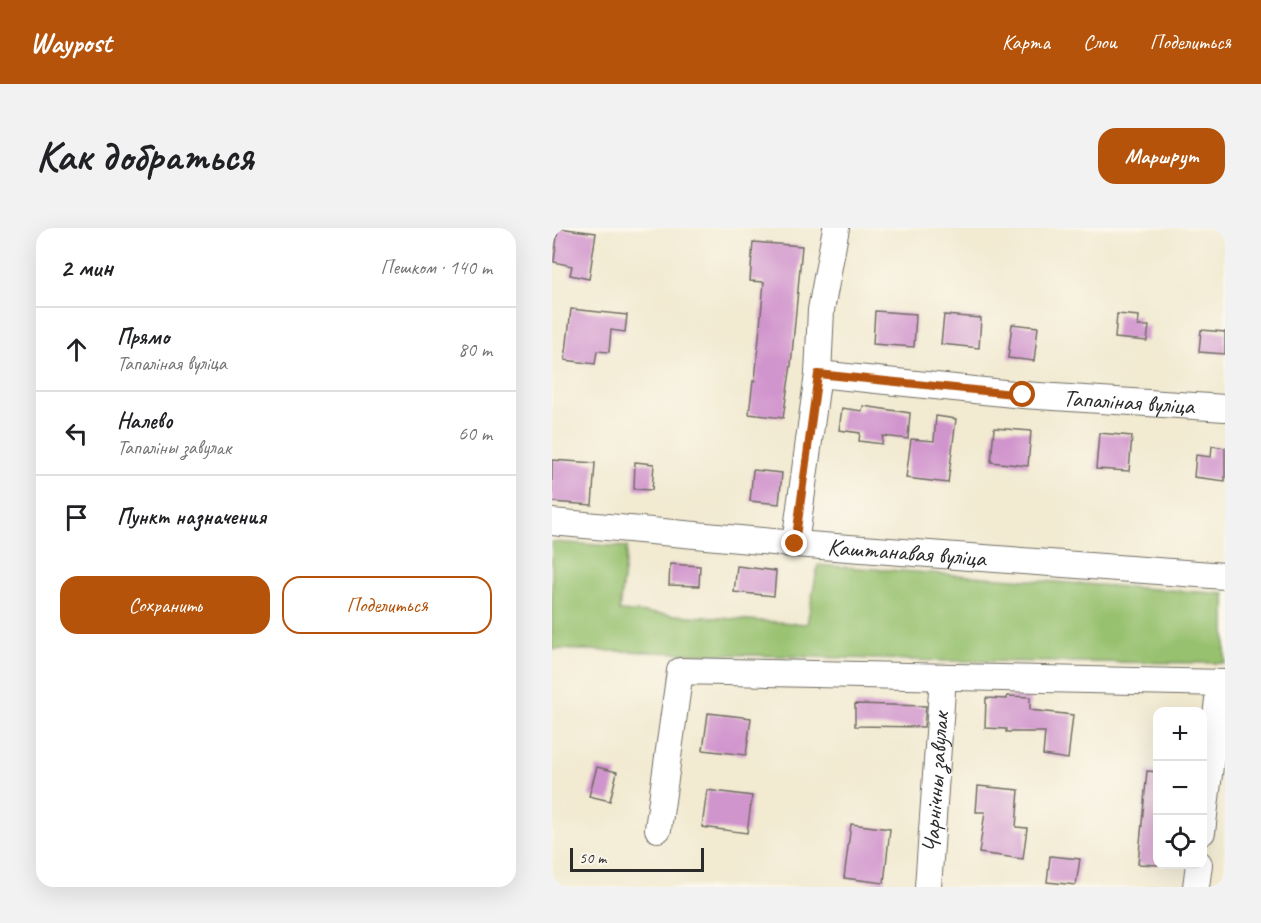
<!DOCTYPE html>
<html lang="ru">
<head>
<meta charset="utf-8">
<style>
	body { margin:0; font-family:Caveat,sans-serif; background:#f2f2f2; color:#202124 }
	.controls { position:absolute; right:18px; bottom:18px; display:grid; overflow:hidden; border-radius:12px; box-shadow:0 6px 24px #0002 }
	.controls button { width:54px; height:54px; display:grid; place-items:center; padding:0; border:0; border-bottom:2px solid #e0e0e0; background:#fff; color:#202124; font:30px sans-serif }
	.scale { position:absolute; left:18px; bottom:15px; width:134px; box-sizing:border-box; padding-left:6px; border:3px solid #2b2b2b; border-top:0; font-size:16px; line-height:21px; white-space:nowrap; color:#2b2b2b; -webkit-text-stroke:4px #fbf7ec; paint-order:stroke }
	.stop { position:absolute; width:18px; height:18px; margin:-14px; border:4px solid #b45309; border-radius:50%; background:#fff }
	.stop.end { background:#b45309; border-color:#fff; box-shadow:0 2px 6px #0008 }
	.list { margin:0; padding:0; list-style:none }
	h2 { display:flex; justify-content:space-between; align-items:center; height:78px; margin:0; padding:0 24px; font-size:26px }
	h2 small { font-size:20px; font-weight:400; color:#757577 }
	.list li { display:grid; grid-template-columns:39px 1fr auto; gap:18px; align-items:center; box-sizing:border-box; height:84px; padding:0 24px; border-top:2px solid #e0e0e0 }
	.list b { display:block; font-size:22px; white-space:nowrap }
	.list p { margin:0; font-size:20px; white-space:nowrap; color:#757577 }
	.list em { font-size:20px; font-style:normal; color:#757577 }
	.actions { display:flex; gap:12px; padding:18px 24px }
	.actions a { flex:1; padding:14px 0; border:2px solid #b45309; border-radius:18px; text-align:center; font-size:21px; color:#b45309 }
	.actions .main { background:#b45309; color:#fff }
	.icon { flex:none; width:33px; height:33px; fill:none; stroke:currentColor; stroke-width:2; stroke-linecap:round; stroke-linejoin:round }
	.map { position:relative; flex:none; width:673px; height:659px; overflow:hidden; border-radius:18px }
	header { display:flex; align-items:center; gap:36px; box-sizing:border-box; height:84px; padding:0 30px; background:#b45309; color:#fff }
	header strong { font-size:28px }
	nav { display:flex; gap:33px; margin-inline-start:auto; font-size:21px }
	.intro { display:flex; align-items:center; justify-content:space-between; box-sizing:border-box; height:144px; padding:0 36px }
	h1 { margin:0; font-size:42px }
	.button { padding:15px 27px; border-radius:18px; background:#b45309; color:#fff; font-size:21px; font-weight:700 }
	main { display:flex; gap:36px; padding:0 36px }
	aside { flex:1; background:#fff; border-radius:18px; box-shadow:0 6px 24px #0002 }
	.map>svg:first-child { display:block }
</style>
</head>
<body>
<header>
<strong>Waypost</strong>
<nav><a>Карта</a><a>Слои</a><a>Поделиться</a></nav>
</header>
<div class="intro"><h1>Как добраться</h1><a class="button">Маршрут</a></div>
<main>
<aside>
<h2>2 мин<small>Пешком · 140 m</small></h2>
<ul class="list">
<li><svg class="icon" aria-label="ahead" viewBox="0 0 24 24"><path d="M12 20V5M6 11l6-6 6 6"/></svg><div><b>Прямо</b><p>Тапаліная вуліца</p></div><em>80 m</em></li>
<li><svg class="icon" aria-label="left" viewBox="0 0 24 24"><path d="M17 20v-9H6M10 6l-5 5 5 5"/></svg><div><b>Налево</b><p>Тапаліны завулак</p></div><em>60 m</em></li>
<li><svg class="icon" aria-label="arrive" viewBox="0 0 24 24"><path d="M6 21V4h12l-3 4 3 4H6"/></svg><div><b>Пункт назначения</b></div></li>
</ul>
<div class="actions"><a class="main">Сохранить</a><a>Поделиться</a></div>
</aside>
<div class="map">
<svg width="673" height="659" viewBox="0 0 673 659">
	<rect width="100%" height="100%" fill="#fbf7ec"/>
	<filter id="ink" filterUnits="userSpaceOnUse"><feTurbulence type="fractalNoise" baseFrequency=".0167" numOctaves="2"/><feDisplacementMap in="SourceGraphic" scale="12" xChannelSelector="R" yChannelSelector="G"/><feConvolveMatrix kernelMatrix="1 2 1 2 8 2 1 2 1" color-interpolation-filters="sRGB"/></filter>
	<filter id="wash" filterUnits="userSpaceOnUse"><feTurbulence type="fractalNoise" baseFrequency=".008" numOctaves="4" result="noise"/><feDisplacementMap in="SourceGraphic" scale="24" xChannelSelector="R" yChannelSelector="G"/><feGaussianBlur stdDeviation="1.35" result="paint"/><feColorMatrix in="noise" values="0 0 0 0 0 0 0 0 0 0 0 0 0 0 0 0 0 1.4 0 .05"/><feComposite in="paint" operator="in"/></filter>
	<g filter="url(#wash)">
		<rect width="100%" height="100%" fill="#f2ead1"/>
		<path fill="#97c16e" stroke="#61764c" stroke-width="1.5" d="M 0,314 L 75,319 L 67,383 L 255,396 L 266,337 L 673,366 L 673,435 L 393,433 L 0,421 Z"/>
		<g id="blocks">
			<path fill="#d195cd" d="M 6,0 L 44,5 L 37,51 L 18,47 L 20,38 L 2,34 Z
				M 201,14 L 250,18 L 239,137 L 231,190 L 197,186 L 201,153 L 203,153 L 212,54 L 198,53 Z
				M 19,81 L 75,87 L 73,104 L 59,102 L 57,124 L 45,123 L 43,136 L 13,132 Z
				M 323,83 L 364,86 L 362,119 L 321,116 Z
				M 565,86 L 587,88 L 586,98 L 597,98 L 595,113 L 563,110 Z
				M 392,87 L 429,90 L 427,120 L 389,116 Z
				M 460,96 L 486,99 L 482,133 L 456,130 Z
				M 649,102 L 673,104 L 673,126 L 647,124 Z
				M 311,178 L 358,185 L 356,211 L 331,208 L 330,216 L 307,213 L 308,205 L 287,202 L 290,180 L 310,183 Z
				M 384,188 L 404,191 L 396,255 L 354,250 L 359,211 L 382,213 Z
				M 442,200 L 479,203 L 476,238 L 439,234 Z
				M 547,205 L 580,208 L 577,243 L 544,241 Z
				M 660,218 L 673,220 L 673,253 L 642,249 L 644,227 L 659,229 Z
				M 0,232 L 43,235 L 40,277 L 0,274 Z
				M 83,234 L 102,236 L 100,262 L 82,261 Z
				M 201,242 L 230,245 L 227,276 L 198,273 Z
				M 118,336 L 148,338 L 147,358 L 117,357 Z
				M 185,338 L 224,343 L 222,368 L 182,364 Z
				M 455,468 L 478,469 L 478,482 L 521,487 L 516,531 L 491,527 L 493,504 L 454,504 L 454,501 L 433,500 L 434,470 L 455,471 Z
				M 303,476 L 374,478 L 372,499 L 303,498 Z
				M 156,485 L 199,490 L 194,527 L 151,522 Z
				M 45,539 L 65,544 L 58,573 L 37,568 Z
				M 595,543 L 606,544 L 606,637 L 586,636 Z
				M 426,558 L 467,562 L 464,599 L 475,600 L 471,631 L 427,625 L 433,584 L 424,584 Z
				M 155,562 L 200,568 L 195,605 L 150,599 Z
				M 299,596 L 338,601 L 332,655 L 292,650 Z
				M 498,628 L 528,631 L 524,657 L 495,654 Z"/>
		</g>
	</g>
	<g filter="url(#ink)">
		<use href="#blocks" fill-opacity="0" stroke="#716e65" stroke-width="1.5"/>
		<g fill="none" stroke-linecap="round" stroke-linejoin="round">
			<defs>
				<g id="minor">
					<path id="s1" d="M 266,146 L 471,167 L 673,180"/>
					<path id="s2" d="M 0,294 L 243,316 L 673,348"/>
					<path d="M 243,316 L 266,146 L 269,82 L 284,0"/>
					<path d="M 106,601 L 128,443 L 673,455"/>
					<path d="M 650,604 L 668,455"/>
					<path id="s3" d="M 376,659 L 391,449"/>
					<path d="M 644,659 L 647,636"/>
				</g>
			</defs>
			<use href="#minor" stroke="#716e65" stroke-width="28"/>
			<use href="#minor" stroke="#fff" stroke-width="26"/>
		</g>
	</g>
	<g fill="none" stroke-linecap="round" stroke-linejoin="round" filter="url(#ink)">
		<path stroke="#b45309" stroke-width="8" d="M 243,316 L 266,146 L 471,167"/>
	</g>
	<g text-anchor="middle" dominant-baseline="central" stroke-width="6" stroke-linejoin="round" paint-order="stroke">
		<g font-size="24" fill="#2b2b2b" stroke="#fbf7ec">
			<text stroke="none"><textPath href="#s1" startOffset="312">Тапаліная вуліца</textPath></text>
			<text stroke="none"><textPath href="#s2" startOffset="356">Каштанавая вуліца</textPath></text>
			<text stroke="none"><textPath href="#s3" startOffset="105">Чарнічны завулак</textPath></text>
		</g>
	</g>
</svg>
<div class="controls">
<button>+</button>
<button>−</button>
<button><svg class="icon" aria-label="locate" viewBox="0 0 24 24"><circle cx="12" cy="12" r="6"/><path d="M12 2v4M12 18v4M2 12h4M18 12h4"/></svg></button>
</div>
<div class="scale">50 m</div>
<div class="stop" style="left:471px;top:167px"></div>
<div class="stop end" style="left:243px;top:316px"></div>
</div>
</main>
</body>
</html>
